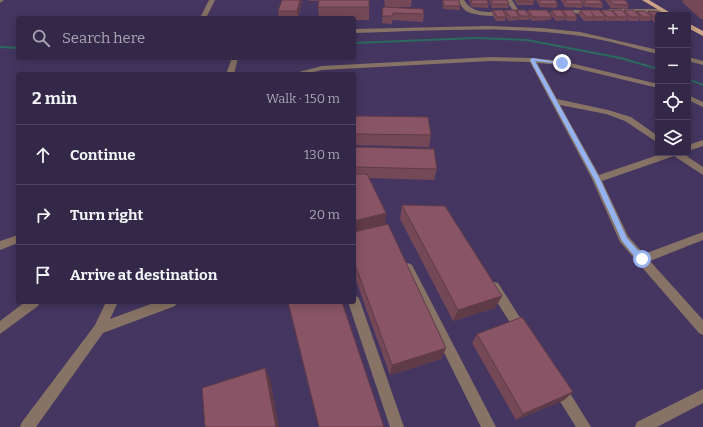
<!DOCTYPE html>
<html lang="en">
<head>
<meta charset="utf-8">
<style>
	body { margin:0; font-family:Bitter,serif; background:#3b304f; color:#f1f3f6 }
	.controls { position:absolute; right:12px; top:12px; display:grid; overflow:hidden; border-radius:4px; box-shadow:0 2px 10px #0003 }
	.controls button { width:36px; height:36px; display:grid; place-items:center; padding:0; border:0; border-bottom:1px solid #4e4460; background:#332848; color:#f1f3f6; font:20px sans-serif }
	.stop { position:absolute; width:12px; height:12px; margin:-9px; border:3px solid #95b2f1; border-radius:50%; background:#fff }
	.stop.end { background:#95b2f1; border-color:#fff; box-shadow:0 1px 4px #0008 }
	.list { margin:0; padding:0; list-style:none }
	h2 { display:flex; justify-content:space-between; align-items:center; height:52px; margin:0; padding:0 16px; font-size:17px }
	h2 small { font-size:13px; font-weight:400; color:#a9a6b4 }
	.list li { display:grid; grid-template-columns:26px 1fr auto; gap:12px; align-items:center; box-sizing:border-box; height:60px; padding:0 16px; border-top:1px solid #4e4460 }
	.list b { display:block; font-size:15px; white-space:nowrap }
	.list em { font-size:13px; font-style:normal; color:#a9a6b4 }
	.icon { flex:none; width:22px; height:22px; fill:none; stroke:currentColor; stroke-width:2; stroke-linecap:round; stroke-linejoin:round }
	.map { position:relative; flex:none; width:703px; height:427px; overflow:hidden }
	.search { position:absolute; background:#332848; box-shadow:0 2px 10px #0003; left:16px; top:16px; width:340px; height:44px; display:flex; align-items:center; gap:10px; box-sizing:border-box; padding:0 14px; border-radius:4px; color:#a9a6b4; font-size:15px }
	.panel { position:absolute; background:#332848; box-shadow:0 2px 10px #0003; left:16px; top:72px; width:340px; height:232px; border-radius:4px }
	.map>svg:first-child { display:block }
</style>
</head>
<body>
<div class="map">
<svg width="703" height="427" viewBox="0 0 703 427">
	<rect width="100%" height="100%" fill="#443660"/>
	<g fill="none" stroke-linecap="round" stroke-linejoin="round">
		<path fill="#2b6a5d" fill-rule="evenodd" d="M 475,37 L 527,39 L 621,57 L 658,68 L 658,70 L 620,59 L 527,41 L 475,39 L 354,44 L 354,42 Z
			M 0,46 L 18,47 L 18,49 L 0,48 Z
			M 688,78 L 703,84 L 703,86 L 688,80 Z"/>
		<path fill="#877365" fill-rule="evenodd" d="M 0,0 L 4,0 L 0,3 Z
			M 209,0 L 215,0 L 206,18 L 200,18 Z
			M 458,0 L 464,0 C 473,15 490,12 505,11 L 508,13 C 500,18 474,16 466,11 C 462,8 460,4 458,0 Z
			M 506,0 L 512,0 L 520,13 L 519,14 L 515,14 Z
			M 609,9 L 663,9 L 666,11 L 663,13 L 607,12 L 606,11 Z
			M 561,10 L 593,10 L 596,12 L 593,14 L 559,13 L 558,12 Z
			M 488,26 L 542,28 L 580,32 L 658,50 L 658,54 C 633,48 607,40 581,36 C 506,25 429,31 354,33 L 354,29 Z
			M 491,57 L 532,58 L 562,61 L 658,84 L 658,88 L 562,65 L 537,63 L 557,99 L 608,110 L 631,117 L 658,136 L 658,143 L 625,121 L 606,114 L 560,105 L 599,175 L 664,153 L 682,153 L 703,167 L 703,175 L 674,156 L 602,181 L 628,236 L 644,254 L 703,232 L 703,240 L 650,261 L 703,320 L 703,335 L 699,333 L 620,242 L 592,179 L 530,62 L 491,61 L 322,70 L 305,74 L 291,74 L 322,66 Z
			M 688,57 L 703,61 L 703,65 L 688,61 Z
			M 232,58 L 238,58 L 234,74 L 226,74 Z
			M 688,95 L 703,102 L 703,107 L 688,100 Z
			M 703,140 L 703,146 L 688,151 L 688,145 Z
			M 18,235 L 18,243 L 0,250 L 0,241 Z
			M 408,263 L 412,265 L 496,427 L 481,427 L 402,268 L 404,265 Z
			M 494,282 L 498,283 L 526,327 L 528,331 L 526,335 L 522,337 L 518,335 L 490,291 L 488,287 L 490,283 Z
			M 354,296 L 358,297 L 360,301 L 404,427 L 390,427 L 348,302 L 354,302 Z
			M 25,302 L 40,302 L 38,306 L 0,334 L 0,321 Z
			M 106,302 L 118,302 L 110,319 L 156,302 L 177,302 L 175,306 L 103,333 L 36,427 L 20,427 L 22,422 L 95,325 Z
			M 558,380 L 563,382 L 591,427 L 576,427 L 551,387 L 553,382 Z
			M 703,389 L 703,403 L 657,427 L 635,427 L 637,422 Z"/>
		<path fill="#cca588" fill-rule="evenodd" d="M 642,0 L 649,0 L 674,15 L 667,15 Z
			M 688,23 L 703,31 L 703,36 L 688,28 Z"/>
	</g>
	<path fill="#754858" d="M 282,0 L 302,0 L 298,18 L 279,18 L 278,11 Z
		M 309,0 L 369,0 L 369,20 L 354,20 L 354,18 L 319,18 L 318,7 L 319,1 L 309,1 Z
		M 384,0 L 412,0 L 411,7 L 385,7 Z
		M 442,0 L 459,0 L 460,6 L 460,10 L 443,9 Z
		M 469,0 L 487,0 L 489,4 L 488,8 L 471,7 Z
		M 489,0 L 507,0 L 509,4 L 508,8 L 492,8 Z
		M 515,0 L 534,0 L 534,2 L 533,5 L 517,5 Z
		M 536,0 L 555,0 L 558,4 L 556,8 L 540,7 Z
		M 561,0 L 600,0 L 603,4 L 602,8 L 585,7 L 583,5 L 582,8 L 565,7 Z
		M 605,0 L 625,0 L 629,5 L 627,9 L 611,8 Z
		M 683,0 L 703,0 L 703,19 L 701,19 L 682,2 Z
		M 383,7 L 424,14 L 423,22 L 392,20 L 392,24 L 382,23 Z
		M 493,10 L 504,13 L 505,10 L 515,11 L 516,10 L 527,12 L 528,10 L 552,17 L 550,20 L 532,21 L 529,18 L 529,20 L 519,20 L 518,19 L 518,20 L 509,21 L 506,17 L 505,21 L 496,21 L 492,14 Z
		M 551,10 L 562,11 L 562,10 L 577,17 L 576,21 L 567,21 L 565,19 L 565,20 L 556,21 L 550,14 Z
		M 580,10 L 600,12 L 601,10 L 611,11 L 612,10 L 623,12 L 624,10 L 635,12 L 636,11 L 648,13 L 648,11 L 658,15 L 658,22 L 654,22 L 651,19 L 650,21 L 641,21 L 639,19 L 638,21 L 629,21 L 627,19 L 626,21 L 617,21 L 616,20 L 615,21 L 606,21 L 604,19 L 604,21 L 595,21 L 594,20 L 593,21 L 584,21 L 578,14 Z
		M 354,116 L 431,135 L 429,147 L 354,145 Z
		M 354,147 L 437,169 L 434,180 L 369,178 L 386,213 L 385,224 L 446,348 L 441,359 L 390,375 L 354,275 Z
		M 402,205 L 502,296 L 495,308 L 453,321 L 400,219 Z
		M 477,334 L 573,392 L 564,400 L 516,420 L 472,343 Z"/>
	<path fill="#5f3b47" d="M 300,0 L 302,0 L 298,18 L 297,11 Z
		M 386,213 L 385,226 L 354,234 L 354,221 Z
		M 502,296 L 495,308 L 453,321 L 458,310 Z
		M 446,348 L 441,359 L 390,375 L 392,365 Z
		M 265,368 L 270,378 L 279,427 L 276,427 Z
		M 573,392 L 564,400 L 516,420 L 523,414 Z"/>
	<path fill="#885466" stroke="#5f3b47" d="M 282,0 L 300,0 L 297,11 L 278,11 Z
		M 319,0 L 369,0 L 369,7 L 318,7 Z
		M 443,0 L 459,0 L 460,6 L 444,6 Z
		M 471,0 L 487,0 L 489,4 L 472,4 Z
		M 491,0 L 507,0 L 509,4 L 493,4 Z
		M 518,0 L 534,0 L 534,2 L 518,1 Z
		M 539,0 L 555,0 L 558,4 L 541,4 Z
		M 565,0 L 580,0 L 584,4 L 567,4 Z
		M 584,0 L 600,0 L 603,4 L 586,4 Z
		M 609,0 L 625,0 L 629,5 L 613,4 Z
		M 383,7 L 423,9 L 424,14 L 393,13 L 392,16 L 382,16 Z
		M 493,10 L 503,10 L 506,17 L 497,17 Z
		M 505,10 L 515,10 L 519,17 L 510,17 Z
		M 516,10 L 525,10 L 530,16 L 521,16 Z
		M 528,10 L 547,10 L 552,17 L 533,17 Z
		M 551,10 L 561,10 L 566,17 L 557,17 Z
		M 562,10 L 572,10 L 577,17 L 568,17 Z
		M 580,10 L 599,10 L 606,17 L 596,17 L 591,12 L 595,17 L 586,17 Z
		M 601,10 L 611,10 L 617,17 L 608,17 Z
		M 612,10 L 622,10 L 628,17 L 619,17 Z
		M 624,10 L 634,10 L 640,17 L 631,17 Z
		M 636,11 L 645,11 L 652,17 L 643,17 Z
		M 648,11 L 658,12 L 662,15 L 658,15 L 658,18 L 656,18 Z
		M 354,116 L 428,117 L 431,135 L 354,134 Z
		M 354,147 L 434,149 L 437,169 L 354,167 Z
		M 354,174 L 367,174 L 386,213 L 354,221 Z
		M 402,205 L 445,206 L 502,296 L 458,310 Z
		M 388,224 L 446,348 L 392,365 L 354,262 L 354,232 Z
		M 288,302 L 342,302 L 384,427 L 319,427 Z
		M 522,317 L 573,392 L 523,414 L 477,334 Z
		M 265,368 L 276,427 L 205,427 L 202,388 Z"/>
	<path fill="#95b2f1" d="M 532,58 L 565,63 L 562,64 L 535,61 L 600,179 L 627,238 L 644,257 L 644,262 L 639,262 L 622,241 L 594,179 L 530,60 Z"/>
</svg>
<div class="controls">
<button>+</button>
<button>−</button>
<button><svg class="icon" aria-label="locate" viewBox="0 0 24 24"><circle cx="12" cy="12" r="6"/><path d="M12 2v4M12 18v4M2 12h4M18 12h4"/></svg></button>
<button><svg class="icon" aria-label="layers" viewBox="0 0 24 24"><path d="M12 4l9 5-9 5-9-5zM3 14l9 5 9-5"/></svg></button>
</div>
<div class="stop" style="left:642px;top:259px"></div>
<div class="stop end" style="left:562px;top:63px"></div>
<div class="search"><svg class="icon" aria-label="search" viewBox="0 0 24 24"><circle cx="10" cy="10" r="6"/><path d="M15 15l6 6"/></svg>Search here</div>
<section class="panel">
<h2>2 min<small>Walk · 150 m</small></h2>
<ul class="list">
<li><svg class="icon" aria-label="ahead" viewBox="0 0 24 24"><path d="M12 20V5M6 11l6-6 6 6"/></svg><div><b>Continue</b></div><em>130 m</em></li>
<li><svg class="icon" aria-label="right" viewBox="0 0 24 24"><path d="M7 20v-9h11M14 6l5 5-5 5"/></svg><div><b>Turn right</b></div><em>20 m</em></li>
<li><svg class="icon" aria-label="arrive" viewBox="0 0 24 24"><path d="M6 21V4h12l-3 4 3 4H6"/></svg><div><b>Arrive at destination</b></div></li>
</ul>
</section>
</div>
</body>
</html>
